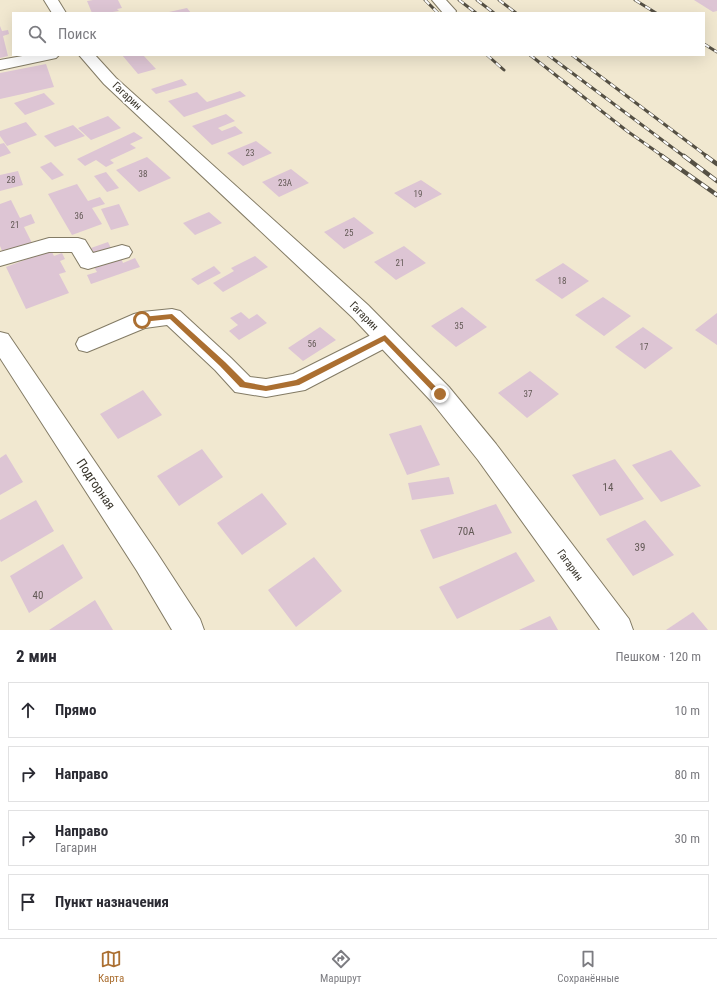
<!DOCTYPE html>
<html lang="ru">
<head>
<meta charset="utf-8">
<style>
	body { margin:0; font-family:"Roboto Condensed",sans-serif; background:#f2f2f3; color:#2b2b33 }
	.stop { position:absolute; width:12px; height:12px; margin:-9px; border:3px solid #ab6f31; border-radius:50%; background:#fff }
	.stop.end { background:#ab6f31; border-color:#fff; box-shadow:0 1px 4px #0008 }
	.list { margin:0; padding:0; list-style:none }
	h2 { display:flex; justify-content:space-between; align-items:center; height:52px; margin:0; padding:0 16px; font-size:17px }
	h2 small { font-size:13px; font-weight:400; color:#7c7c81 }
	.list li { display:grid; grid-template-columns:26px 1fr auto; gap:12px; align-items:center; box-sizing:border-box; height:56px; margin:0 8px 8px; padding:0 8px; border:1px solid #e1e1e2; border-radius:0px }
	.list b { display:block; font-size:15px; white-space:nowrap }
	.list p { margin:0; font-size:13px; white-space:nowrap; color:#7c7c81 }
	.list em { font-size:13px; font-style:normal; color:#7c7c81 }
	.icon { flex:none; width:22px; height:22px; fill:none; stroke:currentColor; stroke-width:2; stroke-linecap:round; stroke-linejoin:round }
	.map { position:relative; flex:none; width:717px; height:630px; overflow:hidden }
	.search { position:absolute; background:#fff; box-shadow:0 4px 16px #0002; left:12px; right:12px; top:12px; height:44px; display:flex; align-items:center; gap:10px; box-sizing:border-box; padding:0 14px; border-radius:0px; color:#7c7c81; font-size:15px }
	.sheet { height:308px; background:#fff }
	nav { display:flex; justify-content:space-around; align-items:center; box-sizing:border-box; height:56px; border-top:1px solid #e1e1e2; background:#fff; font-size:11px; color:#7c7c81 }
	nav a { display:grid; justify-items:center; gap:2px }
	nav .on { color:#ab6f31 }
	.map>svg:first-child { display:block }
</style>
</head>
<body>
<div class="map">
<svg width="717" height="630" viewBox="0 0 717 630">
	<rect width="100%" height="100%" fill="#f1e8d0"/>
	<path fill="#ddc5d4" d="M 93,0 L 118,0 L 122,8 L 117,9 L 119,11 L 106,13 L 92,13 L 87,1 Z
		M 694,0 L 717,0 L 717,11 L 713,12 Z
		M 187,8 L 191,13 L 169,13 L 169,12 Z
		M 0,26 L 2,31 L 8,30 L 9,34 L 3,36 L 8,56 L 0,58 Z
		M 122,55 L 143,55 L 156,69 L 138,74 Z
		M 46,64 L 54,87 L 0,99 L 0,73 Z
		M 182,79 L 187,85 L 156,94 L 151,89 Z
		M 240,91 L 246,96 L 184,117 L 168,101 L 197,92 L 207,102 Z
		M 44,93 L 55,104 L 25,115 L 14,103 Z
		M 226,114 L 235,121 L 218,128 L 222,131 L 235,126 L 243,133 L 212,145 L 192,126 Z
		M 108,116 L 121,128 L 91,140 L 78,128 Z
		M 26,122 L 37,135 L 7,146 L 0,136 L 0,131 Z
		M 73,125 L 85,136 L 55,147 L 44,136 Z
		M 134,132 L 143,138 L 130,144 L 136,148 L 110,160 L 114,163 L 106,167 L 96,160 L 85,166 L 77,159 Z
		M 256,141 L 272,153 L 243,166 L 227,153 Z
		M 4,143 L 11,153 L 0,157 L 0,144 Z
		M 147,157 L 171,178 L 139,192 L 116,170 Z
		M 51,162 L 64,175 L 52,180 L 40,167 Z
		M 291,169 L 309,183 L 279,197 L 262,182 Z
		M 18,171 L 23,185 L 0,191 L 0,175 Z
		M 106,172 L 119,188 L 107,192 L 94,176 Z
		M 421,180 L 442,194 L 415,208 L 394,193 Z
		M 77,184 L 88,201 L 100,197 L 105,204 L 92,208 L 102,224 L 72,235 L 48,194 Z
		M 11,200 L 20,218 L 31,214 L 35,223 L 24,227 L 32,243 L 3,253 L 0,246 L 0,204 Z
		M 119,204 L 129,225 L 111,230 L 101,209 Z
		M 209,212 L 222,223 L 195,235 L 183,223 Z
		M 354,217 L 374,233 L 344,249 L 324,232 Z
		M 108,242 L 112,250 L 95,255 L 91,248 Z
		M 404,246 L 426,263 L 396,280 L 374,262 Z
		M 51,250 L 54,256 L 62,253 L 65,259 L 60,261 L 66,272 L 59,274 L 69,293 L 26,309 L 6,267 Z
		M 255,256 L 268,267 L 223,292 L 213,283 L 234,271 L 231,268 Z
		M 121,258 L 123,263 L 135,258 L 140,267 L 91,284 L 87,275 L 97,272 L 94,267 Z
		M 563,263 L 589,281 L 562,299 L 535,280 Z
		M 214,266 L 221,273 L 198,285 L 191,279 Z
		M 603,297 L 631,316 L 604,336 L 575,315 Z
		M 462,307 L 487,327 L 456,347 L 431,326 Z
		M 241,312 L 249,319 L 257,314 L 267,323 L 239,340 L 229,331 L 238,325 L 230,318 Z
		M 717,313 L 717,345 L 695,330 Z
		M 320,327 L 336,340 L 303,361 L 288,348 Z
		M 643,327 L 673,348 L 645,369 L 615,347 Z
		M 530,371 L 559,394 L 527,418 L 498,393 Z
		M 143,390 L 162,415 L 118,439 L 100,414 Z
		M 421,425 L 440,465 L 407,475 L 389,434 Z
		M 202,449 L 223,477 L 179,506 L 157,476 Z
		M 671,450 L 701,486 L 661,502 L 632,465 Z
		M 6,454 L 23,482 L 0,495 L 0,458 Z
		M 615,459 L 644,499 L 600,516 L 572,475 Z
		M 449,477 L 454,494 L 412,500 L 408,483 Z
		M 262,493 L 287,524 L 242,555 L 217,523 Z
		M 36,500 L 54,531 L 1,562 L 0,560 L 0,520 Z
		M 496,504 L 512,533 L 433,559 L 420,530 Z
		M 645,520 L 674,555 L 633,576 L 606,539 Z
		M 63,544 L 83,578 L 29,613 L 10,576 Z
		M 516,552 L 535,581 L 457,619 L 439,587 Z
		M 314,557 L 342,591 L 296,627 L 268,590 Z
		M 95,600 L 113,630 L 49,630 Z
		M 693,612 L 708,630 L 666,630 Z
		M 550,616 L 558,630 L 519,630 Z"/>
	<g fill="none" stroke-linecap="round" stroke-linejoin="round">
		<defs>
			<path id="minor" d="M 432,0 L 446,0 L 456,11 L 455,13 L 443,13 Z
				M 28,55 L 59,55 L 56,58 L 0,70 L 0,60 Z
				M 49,238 L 78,238 L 85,240 L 93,253 L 122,245 L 129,247 L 132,252 L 129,257 L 88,269 L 81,267 L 72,252 L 49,252 L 0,266 L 0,252 Z
				M 172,309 L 180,311 L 231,358 L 250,377 L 266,379 L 293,374 L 377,332 L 385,330 L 393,332 L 396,338 L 393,344 L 305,390 L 266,397 L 235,392 L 215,370 L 167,325 L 145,328 L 87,352 L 79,350 L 76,344 L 79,338 L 134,314 L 142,312 Z
				M 0,332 L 8,334 L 157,553 L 200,619 L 204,630 L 172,630 L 137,571 L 0,358 Z"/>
			<path id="major" d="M 44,0 L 58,0 L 66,13 L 52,13 Z
				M 79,55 L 95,55 L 116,78 L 368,305 L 449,387 L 496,444 L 629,619 L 633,630 L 600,630 L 478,460 L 431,401 L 352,317 L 104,84 Z"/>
		</defs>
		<use href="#minor" stroke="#837b65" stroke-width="2"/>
		<use href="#major" stroke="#837b65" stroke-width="2"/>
		<use href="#minor" fill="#fff" fill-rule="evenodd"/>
		<use href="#major" fill="#fff" fill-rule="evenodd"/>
		<defs>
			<path id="rail-far1" d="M 425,0 L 438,13
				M 459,0 L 476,13
				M 477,0 L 494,13
				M 499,0 L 516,13
				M 635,0 L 656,13
				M 704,44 L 717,52
				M 487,55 L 504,70
				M 530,55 L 627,131 L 664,157
				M 548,55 L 685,157
				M 572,55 L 708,157"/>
			<path id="rail" d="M 662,156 L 717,195
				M 684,156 L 717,181
				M 706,156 L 717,164"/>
		</defs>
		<use href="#rail-far1" stroke="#555044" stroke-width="3"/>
		<use href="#rail" stroke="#555044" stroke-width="4.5"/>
		<use href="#rail-far1" stroke="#fff" stroke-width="2" stroke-dasharray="6" stroke-linecap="butt"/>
		<use href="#rail" stroke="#fff" stroke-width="3" stroke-dasharray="8" stroke-linecap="butt"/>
	</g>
	<path fill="#ab6f31" d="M 172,314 L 225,362 L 245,382 L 266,386 L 296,380 L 385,335 L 443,394 L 440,397 L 437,396 L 384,341 L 299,385 L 266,391 L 240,387 L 220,366 L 170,319 L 142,322 L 139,320 L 142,317 Z"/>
	<g text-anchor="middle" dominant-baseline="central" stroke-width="3.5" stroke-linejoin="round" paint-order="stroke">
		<g font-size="9" fill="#635a56">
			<text x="250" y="153">23</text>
			<text x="143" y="174">38</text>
			<text x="11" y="180">28</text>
			<text x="285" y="183">23А</text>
			<text x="418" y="194">19</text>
			<text x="79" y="216">36</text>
			<text x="15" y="225">21</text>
			<text x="349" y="233">25</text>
			<text x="400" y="263">21</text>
			<text x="562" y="281">18</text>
			<text x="459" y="326">35</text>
			<text x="312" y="344">56</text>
			<text x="644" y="347">17</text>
			<text x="528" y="394">37</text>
		</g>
		<g font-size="11" fill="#3a362c" stroke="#fff">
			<text transform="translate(127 96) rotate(43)">Гагарин</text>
			<text transform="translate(364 316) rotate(45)">Гагарин</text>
			<text transform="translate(570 565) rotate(54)">Гагарин</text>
		</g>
		<g font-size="11" fill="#635a56">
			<text x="608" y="487">14</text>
			<text x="466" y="531">70А</text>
			<text x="640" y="547">39</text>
			<text x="38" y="595">40</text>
		</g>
		<g font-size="13" fill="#3a362c" stroke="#fff">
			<text transform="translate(96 484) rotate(56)">Подгорная</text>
		</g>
	</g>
</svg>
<div class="stop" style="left:142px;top:320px"></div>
<div class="stop end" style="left:440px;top:394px"></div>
<div class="search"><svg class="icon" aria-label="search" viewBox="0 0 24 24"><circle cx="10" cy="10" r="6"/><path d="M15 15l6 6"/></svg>Поиск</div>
</div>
<section class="sheet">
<h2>2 мин<small>Пешком · 120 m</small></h2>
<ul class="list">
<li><svg class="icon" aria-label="ahead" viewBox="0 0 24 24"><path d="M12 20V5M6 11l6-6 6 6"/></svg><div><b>Прямо</b></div><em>10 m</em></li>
<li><svg class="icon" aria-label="right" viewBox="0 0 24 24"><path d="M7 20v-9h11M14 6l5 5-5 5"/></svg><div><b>Направо</b></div><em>80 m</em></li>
<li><svg class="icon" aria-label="right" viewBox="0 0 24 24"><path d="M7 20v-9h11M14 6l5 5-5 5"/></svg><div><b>Направо</b><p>Гагарин</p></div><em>30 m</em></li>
<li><svg class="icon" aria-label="arrive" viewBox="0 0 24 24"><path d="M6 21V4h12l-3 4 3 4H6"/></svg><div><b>Пункт назначения</b></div></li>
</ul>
</section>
<nav>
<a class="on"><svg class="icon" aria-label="map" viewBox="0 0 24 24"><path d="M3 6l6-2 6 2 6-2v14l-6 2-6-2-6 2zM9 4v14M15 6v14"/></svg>Карта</a>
<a><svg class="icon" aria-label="directions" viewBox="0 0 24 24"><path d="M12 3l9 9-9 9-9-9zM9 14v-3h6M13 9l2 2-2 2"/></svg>Маршрут</a>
<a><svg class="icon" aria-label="saved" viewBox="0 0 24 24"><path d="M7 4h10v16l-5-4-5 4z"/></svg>Сохранённые</a>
</nav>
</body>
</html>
